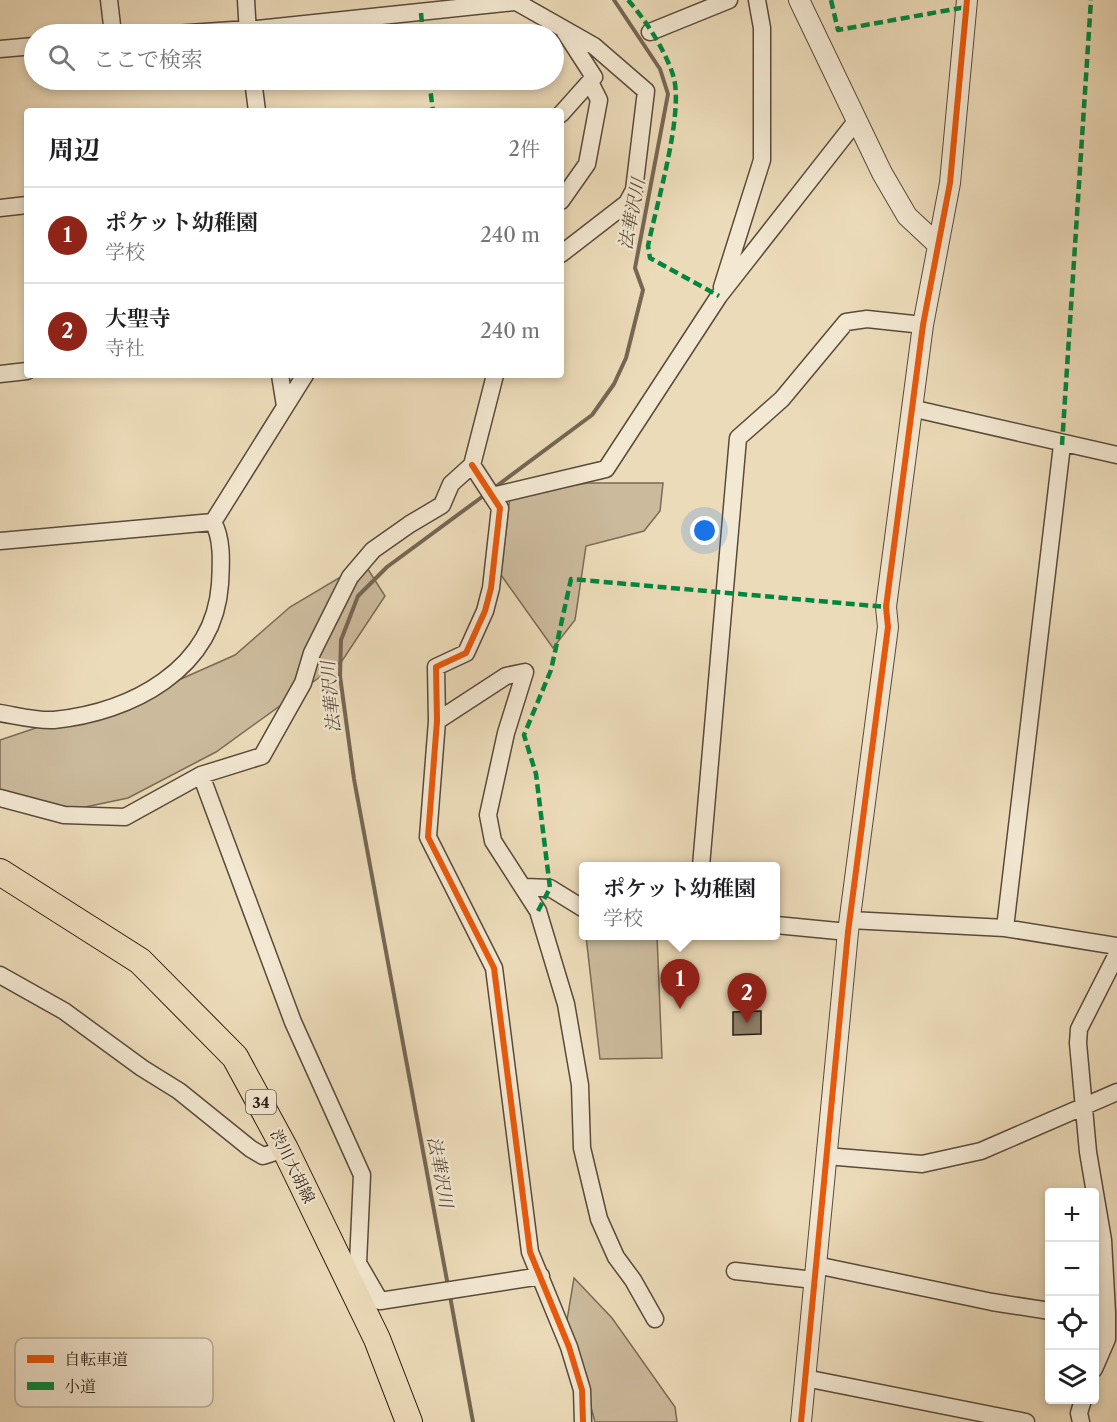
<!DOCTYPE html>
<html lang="ja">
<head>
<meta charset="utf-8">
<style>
	body { margin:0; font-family:"Libre Caslon Text","Noto Serif JP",serif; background:#f6f6f6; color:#202124 }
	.controls { position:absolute; right:18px; bottom:18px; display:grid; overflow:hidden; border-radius:6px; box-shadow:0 3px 9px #0003 }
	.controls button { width:54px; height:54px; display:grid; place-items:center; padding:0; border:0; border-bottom:2px solid #e0e0e0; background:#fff; color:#202124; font:30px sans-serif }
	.you { position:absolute; left:705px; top:531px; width:21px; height:21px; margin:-15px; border:4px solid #fff; border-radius:50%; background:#1a73e8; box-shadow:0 0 0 9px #1a73e833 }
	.badge { display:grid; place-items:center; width:39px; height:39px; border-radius:50%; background:#8f2418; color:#fff; font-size:20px; font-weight:700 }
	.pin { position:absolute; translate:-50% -50px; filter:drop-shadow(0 2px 3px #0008) }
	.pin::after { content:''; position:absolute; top:32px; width:21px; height:18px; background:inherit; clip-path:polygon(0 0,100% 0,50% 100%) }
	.popup { position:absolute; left:579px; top:862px; width:201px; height:78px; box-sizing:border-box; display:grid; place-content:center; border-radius:6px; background:#fff; filter:drop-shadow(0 2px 4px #0005); font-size:20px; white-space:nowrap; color:#757577 }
	.popup b { font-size:22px; color:#202124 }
	.popup::after { content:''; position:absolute; left:50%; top:100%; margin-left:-12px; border:12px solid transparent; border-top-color:#fff }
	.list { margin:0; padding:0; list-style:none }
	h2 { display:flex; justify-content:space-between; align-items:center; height:78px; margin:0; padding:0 24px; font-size:26px }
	h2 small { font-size:20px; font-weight:400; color:#757577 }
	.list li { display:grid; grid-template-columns:39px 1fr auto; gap:18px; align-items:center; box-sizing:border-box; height:96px; padding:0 24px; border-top:2px solid #e0e0e0 }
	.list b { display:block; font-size:22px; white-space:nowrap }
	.list p { margin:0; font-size:20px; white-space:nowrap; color:#757577 }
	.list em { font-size:20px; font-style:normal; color:#757577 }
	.icon { flex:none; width:33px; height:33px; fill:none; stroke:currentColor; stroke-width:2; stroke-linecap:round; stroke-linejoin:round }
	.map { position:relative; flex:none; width:1117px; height:1422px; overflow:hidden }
	.search { position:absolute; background:#fff; box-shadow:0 3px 9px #0003; left:24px; top:24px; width:540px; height:66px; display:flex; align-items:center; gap:15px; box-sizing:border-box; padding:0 21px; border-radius:33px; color:#757577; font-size:22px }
	.panel { position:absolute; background:#fff; box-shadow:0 3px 9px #0003; left:24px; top:108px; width:540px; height:270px; border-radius:6px }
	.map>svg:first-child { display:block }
</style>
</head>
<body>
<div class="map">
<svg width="1117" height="1422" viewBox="0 0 1117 1422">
	<rect width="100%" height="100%" fill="#ecdbb9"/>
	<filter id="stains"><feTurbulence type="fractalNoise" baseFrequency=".00333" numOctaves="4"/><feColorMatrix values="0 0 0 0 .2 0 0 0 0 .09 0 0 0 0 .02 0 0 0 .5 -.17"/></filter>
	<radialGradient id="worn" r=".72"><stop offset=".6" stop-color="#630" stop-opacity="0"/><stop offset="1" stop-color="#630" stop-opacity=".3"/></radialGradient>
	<path fill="#cbba9c" stroke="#7a6a56" stroke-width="1.5" d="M 588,483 L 663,483 L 660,511 L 644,531 L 586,546 L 575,620 L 553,648 L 501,575 L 510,496 Z
		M 364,563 L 385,596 L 342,661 L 216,752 L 128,798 L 52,814 L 0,806 L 0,740 L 181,679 L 235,655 L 290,607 Z
		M 586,936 L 657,936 L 662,1058 L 600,1059 Z
		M 574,1278 L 612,1318 L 675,1407 L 677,1422 L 595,1422 L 567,1320 Z"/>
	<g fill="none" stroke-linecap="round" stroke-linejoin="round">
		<path stroke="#766654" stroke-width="4" d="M 494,488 L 592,415 L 614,384 L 626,358 L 643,290 L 635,268 L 668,94 L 660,69 L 614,0
			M 448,1286 L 354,779 L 340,676 L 341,640 L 358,596 L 387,567 L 486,494
			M 450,1296 L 473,1422"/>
	</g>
	<path fill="#8e7e68" stroke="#291911" stroke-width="1.5" d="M 761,1011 L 761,1034 L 733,1035 L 733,1012 Z"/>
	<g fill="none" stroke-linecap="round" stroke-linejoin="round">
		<defs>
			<path id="minor" d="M 109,0 L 113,34
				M 246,0 L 248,34
				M 513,0 L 594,46 L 646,91 L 634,190 L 627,203 L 561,254
				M 248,30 L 514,2
				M 650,32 L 729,0
				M 174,34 L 248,29
				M 0,49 L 34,46
				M 253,80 L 257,111
				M 561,114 L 594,77 L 563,29
				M 561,201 L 587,164 L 599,100 L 590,82
				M 0,208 L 27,205
				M 722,287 L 762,160 L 762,28 L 757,0
				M 0,374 L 27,371
				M 280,375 L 285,406
				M 911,408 L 1117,455
				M 472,465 L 500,508 L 491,588 L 485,611 L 466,653 L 436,667 L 437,721 L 428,837 L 494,968 L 530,1252 L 569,1347 L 582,1390 L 583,1422
				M 492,496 L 606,469 L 719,296 L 857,120
				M 213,522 L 305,375
				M 0,541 L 213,522
				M 0,713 C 18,716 36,721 54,720 C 131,712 214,670 220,584 C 221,565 223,539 213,522
				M 437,721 L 506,676 L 525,672 L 506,733 L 488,815 L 493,841 L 538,911 L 566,1004 L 580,1085 L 582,1148 L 599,1219 L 616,1257 L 633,1280 L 655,1319
				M 201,775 L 293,1022 L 362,1175 L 358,1263 L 380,1301 L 541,1276
				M 0,798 L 64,815 L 125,817 L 201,775 L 262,756 L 303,683 L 312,653 L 350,577 L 373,550 L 410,524 L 442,505 L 451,484 L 472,465 L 495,375
				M 701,866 L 738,438 L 782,399 L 846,322 L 867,319 L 923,325
				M 525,887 L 550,888 L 584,909
				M 850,920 L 1005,928 L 1117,946
				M 776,925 L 848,932
				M 1005,928 L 1062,445
				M 0,975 L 64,1011 L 142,1068 L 179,1091 L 251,1149 L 263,1156 L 285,1149
				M 826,1156 L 922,1164 L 981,1151 L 1117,1092
				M 816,1265 L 992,1302 L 1050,1311
				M 735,1271 L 814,1280
				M 1094,1369 L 1107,1339 L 1107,1313 L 1103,1240 L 1088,1152 L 1078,1043 L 1079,1029 L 1117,954
				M 805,1378 L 1026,1422
				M 1081,1422 L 1079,1413 L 1083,1400"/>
			<path id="tertiary" d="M 799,0 L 882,173 L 907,216 L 937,244
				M 801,1422 L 848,932 L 888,627 L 886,607 L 923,325 L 950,183 L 967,0"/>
			<path id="primary" d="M 0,872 L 140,961 L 235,1057 L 285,1149 L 377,1339 L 409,1422"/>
		</defs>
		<use href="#minor" stroke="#5a4a3b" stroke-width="19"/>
		<use href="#tertiary" stroke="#5a4a3b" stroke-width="22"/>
		<use href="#primary" stroke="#291911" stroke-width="28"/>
		<use href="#minor" stroke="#f3e8d2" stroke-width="16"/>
		<use href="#tertiary" stroke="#f3e8d2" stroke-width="20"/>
		<use href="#primary" stroke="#ecdbb9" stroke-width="26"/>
		<path stroke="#00873e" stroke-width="4.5" stroke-dasharray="9 4.5" stroke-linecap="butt" d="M 628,0 C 645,19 665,50 673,75 C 685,111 656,206 648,246 L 650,258 L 719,296
			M 831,0 L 838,30 L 966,7
			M 421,13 L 423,34
			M 429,80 L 433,111
			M 1062,445 L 1091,0
			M 538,911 L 550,888 L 536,774 L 524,735 L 551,670 L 571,579 L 886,607"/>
		<defs>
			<path id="cycleway" d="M 472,465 L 500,508 L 491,588 L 485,611 L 466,653 L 436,667 L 437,721 L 428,837 L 494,968 L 530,1252 L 569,1347 L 582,1390 L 583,1422
				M 801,1422 L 848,932 L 888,627 L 886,607 L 923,325 L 950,183 L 967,0"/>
		</defs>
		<use href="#cycleway" stroke="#f3e8d2" stroke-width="10"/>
		<use href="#cycleway" stroke="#e8590c" stroke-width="6"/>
	</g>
	<g text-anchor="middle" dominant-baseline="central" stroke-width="4.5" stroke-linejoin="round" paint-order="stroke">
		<rect fill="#f3e8d2" stroke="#66574b" stroke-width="1.5" x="246" y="1090" width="30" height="24" rx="4.5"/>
		<g font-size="15" font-weight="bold" fill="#291911">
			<text x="261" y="1102">34</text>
		</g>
		<g font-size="16" fill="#291911" stroke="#f3e8d2">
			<text transform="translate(293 1166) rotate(64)">渋川大胡線</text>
		</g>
		<g font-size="18" font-style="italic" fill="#5d4c3d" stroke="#f3e8d2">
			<text transform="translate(632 214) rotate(-79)">法華沢川</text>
			<text transform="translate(331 697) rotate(-95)">法華沢川</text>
			<text transform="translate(440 1172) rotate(80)">法華沢川</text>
		</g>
	</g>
	<rect x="15" y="1338" width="198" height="69" rx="9" fill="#f3e8d2" stroke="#b6aa98" stroke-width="1.5"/>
	<rect x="27" y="1355" width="27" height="8" fill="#e8590c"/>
	<rect x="27" y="1382" width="27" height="8" fill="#00873e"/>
	<g font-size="16" fill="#291911">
		<text x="64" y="1365">自転車道</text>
		<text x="64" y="1392">小道</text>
	</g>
	<rect width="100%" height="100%" filter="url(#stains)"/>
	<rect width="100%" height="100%" fill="url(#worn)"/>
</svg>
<div class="controls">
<button>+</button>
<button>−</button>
<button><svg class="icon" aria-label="locate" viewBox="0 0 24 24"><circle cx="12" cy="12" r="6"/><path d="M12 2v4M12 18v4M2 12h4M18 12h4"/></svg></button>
<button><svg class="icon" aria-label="layers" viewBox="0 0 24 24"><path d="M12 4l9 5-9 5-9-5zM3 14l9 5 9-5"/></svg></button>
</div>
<div class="you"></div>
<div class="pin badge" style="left:680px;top:1009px">1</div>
<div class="popup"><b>ポケット幼稚園</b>学校</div>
<div class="pin badge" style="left:747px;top:1023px">2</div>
<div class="search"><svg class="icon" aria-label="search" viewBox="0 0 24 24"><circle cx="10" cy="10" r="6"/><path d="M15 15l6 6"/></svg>ここで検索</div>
<section class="panel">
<h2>周辺<small>2件</small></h2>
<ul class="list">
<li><span class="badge">1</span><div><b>ポケット幼稚園</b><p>学校</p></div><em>240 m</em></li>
<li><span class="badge">2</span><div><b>大聖寺</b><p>寺社</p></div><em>240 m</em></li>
</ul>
</section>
</div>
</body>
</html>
